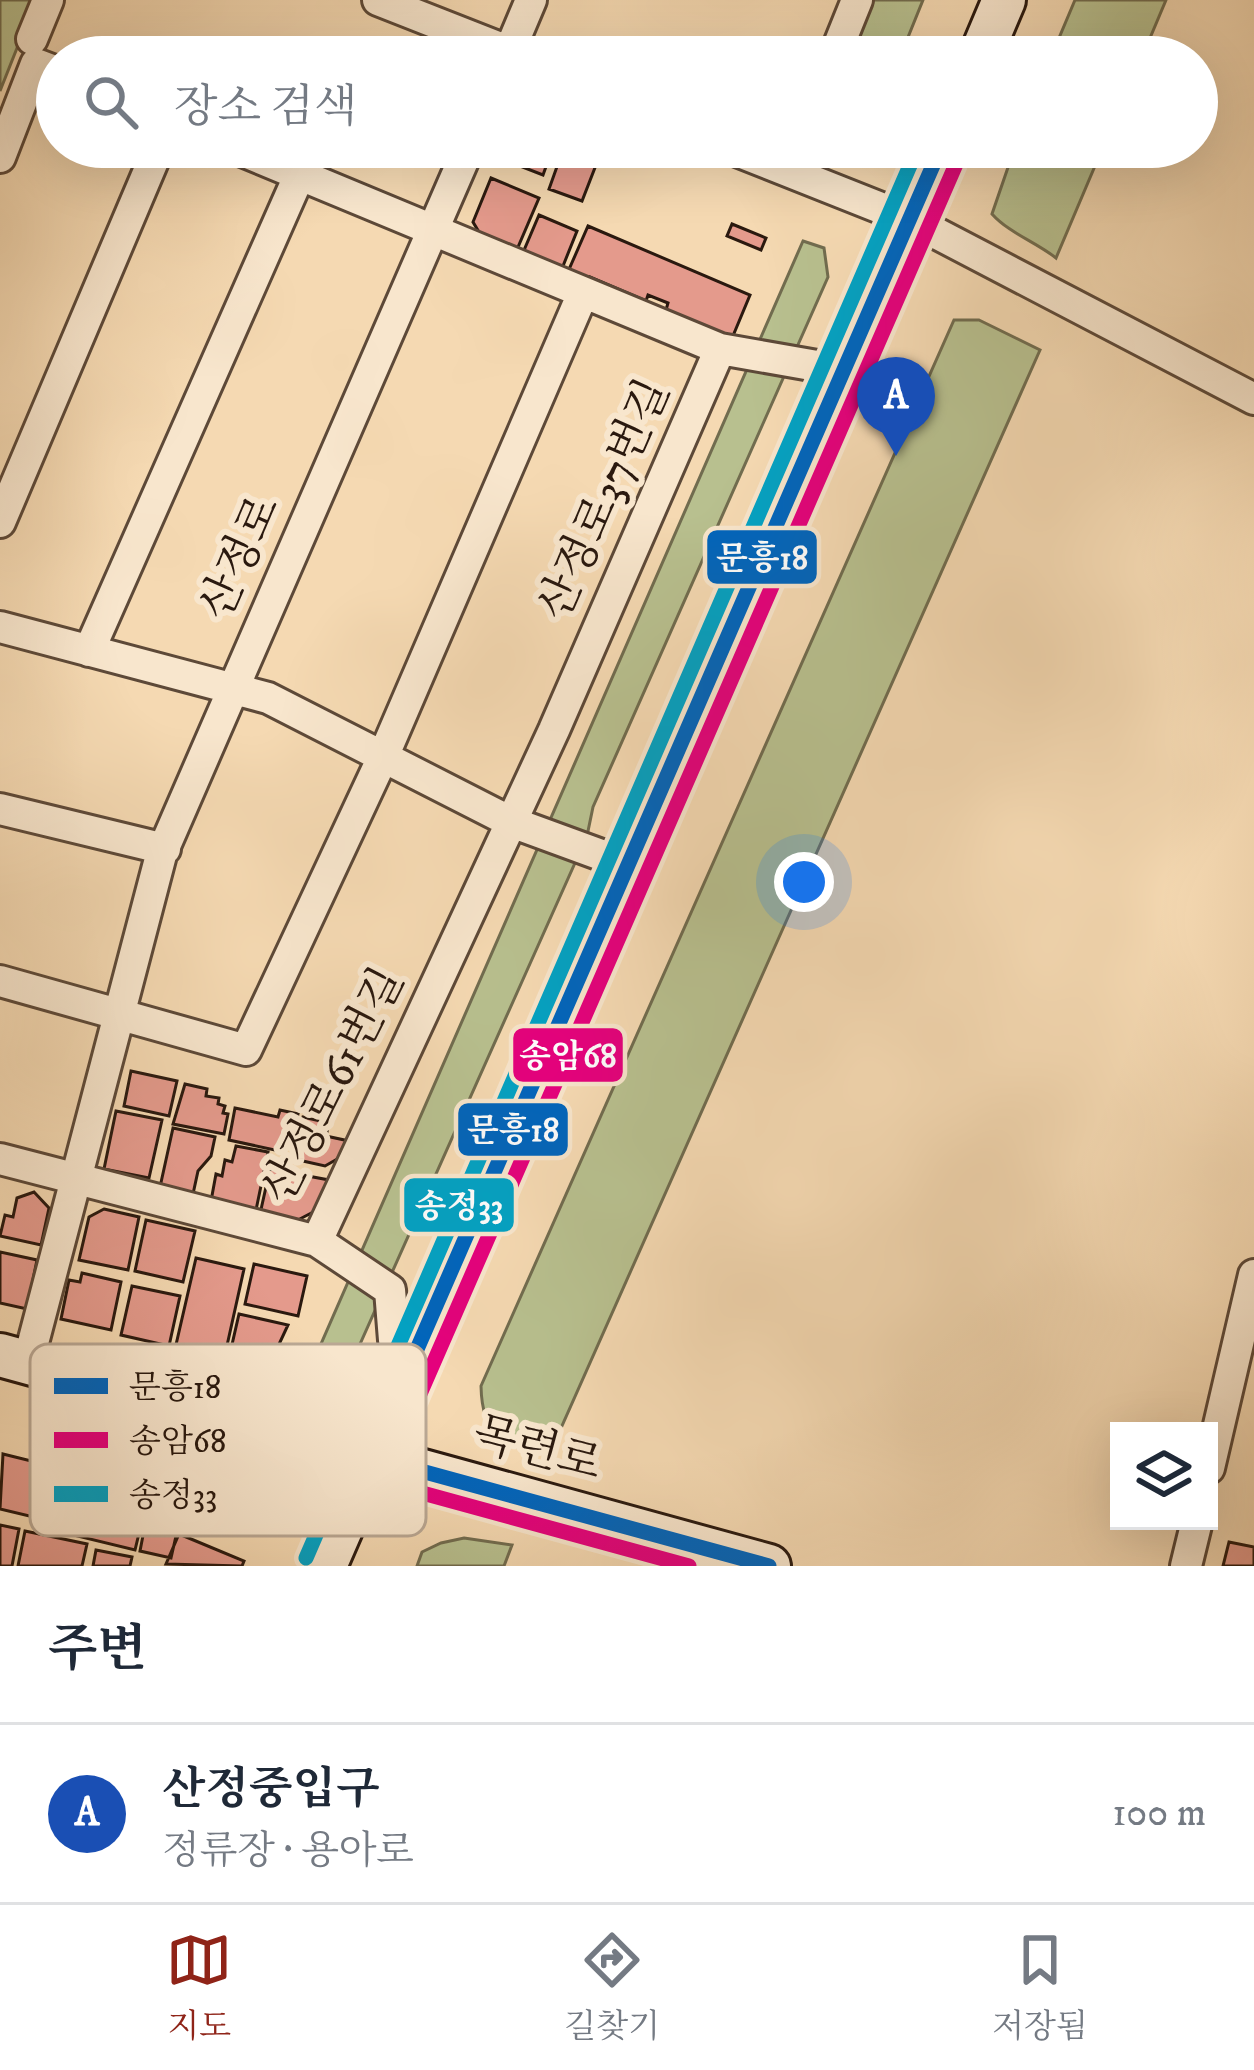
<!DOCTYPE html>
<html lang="ko">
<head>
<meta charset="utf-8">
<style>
	body { margin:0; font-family:"IM FELL DW Pica","Noto Serif KR",serif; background:#f6f6f7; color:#1f2937 }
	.controls { position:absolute; right:36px; bottom:36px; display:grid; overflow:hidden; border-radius:0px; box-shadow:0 12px 48px #0002 }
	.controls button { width:108px; height:108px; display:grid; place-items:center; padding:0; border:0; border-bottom:3px solid #e0e1e3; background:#fff; color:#1f2937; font:60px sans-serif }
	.you { position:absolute; left:804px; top:882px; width:42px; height:42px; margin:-30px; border:9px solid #fff; border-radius:50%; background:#1a73e8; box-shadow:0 0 0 18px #1a73e833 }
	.badge { display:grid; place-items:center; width:78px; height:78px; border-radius:50%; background:#8f2418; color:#fff; font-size:39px; font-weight:700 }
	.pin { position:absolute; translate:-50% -99px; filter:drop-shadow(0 3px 6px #0008) }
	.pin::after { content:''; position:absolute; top:63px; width:42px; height:36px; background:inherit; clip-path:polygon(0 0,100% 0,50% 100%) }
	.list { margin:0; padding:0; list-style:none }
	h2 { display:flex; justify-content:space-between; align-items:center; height:156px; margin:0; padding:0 48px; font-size:51px }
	h2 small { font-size:39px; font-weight:400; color:#747a83 }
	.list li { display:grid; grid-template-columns:78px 1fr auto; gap:36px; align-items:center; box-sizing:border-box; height:180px; padding:0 48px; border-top:3px solid #e0e1e3 }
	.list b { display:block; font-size:45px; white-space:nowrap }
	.list p { margin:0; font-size:39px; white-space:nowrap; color:#747a83 }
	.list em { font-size:39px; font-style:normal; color:#747a83 }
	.icon { flex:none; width:66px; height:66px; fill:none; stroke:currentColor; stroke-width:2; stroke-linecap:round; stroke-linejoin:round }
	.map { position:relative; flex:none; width:1254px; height:1566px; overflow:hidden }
	.search { position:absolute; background:#fff; box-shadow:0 12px 48px #0002; left:36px; right:36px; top:36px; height:132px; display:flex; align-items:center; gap:30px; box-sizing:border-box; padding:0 42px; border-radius:66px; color:#747a83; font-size:45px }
	.sheet { height:336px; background:#fff }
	nav { display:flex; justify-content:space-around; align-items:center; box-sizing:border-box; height:168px; border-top:3px solid #e0e1e3; background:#fff; font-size:33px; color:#747a83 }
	nav a { display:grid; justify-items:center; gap:6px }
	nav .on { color:#8f2418 }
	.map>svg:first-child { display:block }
</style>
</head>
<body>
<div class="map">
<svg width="1254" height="1566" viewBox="0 0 1254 1566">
	<rect width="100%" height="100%" fill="#f5d9b2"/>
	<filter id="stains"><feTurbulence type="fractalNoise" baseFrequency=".00167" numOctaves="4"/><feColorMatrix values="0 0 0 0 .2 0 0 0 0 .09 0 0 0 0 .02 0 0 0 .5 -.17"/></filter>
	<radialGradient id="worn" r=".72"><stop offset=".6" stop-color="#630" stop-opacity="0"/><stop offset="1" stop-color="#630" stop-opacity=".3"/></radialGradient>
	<path fill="#b8c08f" stroke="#716c4f" stroke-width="3" d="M 0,0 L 36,0 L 0,91 Z
		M 872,0 L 923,0 L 900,57 L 847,57 Z
		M 1075,0 L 1166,0 L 1142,57 L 1051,57 Z
		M 1015,147 L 1103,147 L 1056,258 C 1036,242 1009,233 992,214 Z
		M 803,241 L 824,248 L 828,277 L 593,807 L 587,836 L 356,1353 C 343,1375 327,1394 300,1392 Z
		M 979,320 L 1040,350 L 549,1455 C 503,1447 482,1437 481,1386 L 954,320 Z
		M 464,1538 L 512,1545 L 504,1566 L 417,1566 L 422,1552 L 441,1543 Z"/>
	<path fill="#e49a8c" stroke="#2a190f" stroke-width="3" d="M 497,147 L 553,147 L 543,175 L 494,156 Z
		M 564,147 L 603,147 L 582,201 L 549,189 Z
		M 491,178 L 539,198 L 515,254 L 485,242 L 473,222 Z
		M 539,215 L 577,231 L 561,271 L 522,255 Z
		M 732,224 L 766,238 L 761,250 L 727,236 Z
		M 588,226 L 750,295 L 730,343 L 708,328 L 666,310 L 668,303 L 648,295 L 646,301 L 590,277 L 587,283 L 567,274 Z
		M 131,1071 L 177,1081 L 169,1116 L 124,1106 Z
		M 185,1084 L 207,1089 L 206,1096 L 219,1098 L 218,1104 L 225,1106 L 223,1113 L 228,1114 L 224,1134 L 173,1124 Z
		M 235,1108 L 278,1117 L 280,1110 L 298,1114 L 293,1139 L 287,1138 L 284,1152 L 229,1140 Z
		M 116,1111 L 162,1120 L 149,1178 L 104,1169 Z
		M 303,1117 L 329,1123 L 326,1136 L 349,1141 L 346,1154 L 325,1166 L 294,1159 Z
		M 173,1128 L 215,1137 L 211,1156 L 198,1171 L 193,1194 L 160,1187 Z
		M 236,1146 L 268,1152 L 256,1210 L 211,1201 L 216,1174 L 222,1176 L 225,1160 L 232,1162 Z
		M 270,1169 L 329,1180 L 317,1210 L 296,1221 L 260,1214 Z
		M 34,1192 L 49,1208 L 41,1245 L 0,1236 L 5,1215 L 13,1217 L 17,1198 Z
		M 104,1209 L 139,1217 L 128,1270 L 79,1260 L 89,1217 Z
		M 146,1220 L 195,1231 L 183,1282 L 135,1271 Z
		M 0,1252 L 37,1260 L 27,1309 L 0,1303 Z
		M 196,1258 L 244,1269 L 224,1359 L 175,1349 Z
		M 254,1264 L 307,1276 L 298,1316 L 245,1304 Z
		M 82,1273 L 121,1282 L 111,1330 L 61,1319 L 69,1280 L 80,1282 Z
		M 132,1286 L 180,1296 L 169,1346 L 121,1335 Z
		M 239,1314 L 288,1325 L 267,1370 L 228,1362 Z
		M 90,1444 L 157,1459 L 135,1550 L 69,1534 Z
		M 3,1454 L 80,1473 L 67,1525 L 0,1509 Z
		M 151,1494 L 184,1501 L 171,1558 L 140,1551 Z
		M 0,1525 L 19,1529 L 12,1566 L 0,1566 Z
		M 25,1531 L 87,1544 L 82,1566 L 18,1566 Z
		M 179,1534 L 244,1561 L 242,1566 L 166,1564 Z
		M 1229,1542 L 1254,1547 L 1254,1566 L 1223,1566 Z
		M 96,1550 L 132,1557 L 130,1566 L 93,1566 Z"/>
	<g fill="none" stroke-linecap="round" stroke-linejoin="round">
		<defs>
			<path id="street" d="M 378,0 L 523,57
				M 32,39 L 48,0
				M 507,57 L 531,0
				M 834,57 L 857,0
				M 233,147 L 720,349 L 817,366
				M 727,147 L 911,220 L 1254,399
				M 0,157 L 36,64 L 57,72
				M 0,522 L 159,147
				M 0,627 L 268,698 L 511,822 L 604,856
				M 89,651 L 299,176
				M 0,809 L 165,849
				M 0,981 L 246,1050 L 383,757 L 583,293
				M 0,1159 L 317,1241 L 554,730 L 720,349
				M 317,1241 L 390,1290 L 394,1340
				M 28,1362 L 161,855 L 469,147
				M 1209,1468 L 1254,1275
				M 1186,1566 L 1197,1521"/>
			<path id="secondary" d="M 980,57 L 1004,0
				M 0,1355 L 769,1566
				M 325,1566 L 941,147"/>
		</defs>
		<use href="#street" stroke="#5d4938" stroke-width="36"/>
		<use href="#secondary" stroke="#2a190f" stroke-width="48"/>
		<use href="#street" stroke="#f8e6cd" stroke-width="30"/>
		<use href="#secondary" stroke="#f8e6cd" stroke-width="42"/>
		<defs>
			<path id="bus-1" d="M 370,1457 L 941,147
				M 370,1457 L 769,1566"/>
			<path id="bus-2" d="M 389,1465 L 960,155
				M 364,1477 L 689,1566"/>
			<path id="bus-3" d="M 306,1558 L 918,147"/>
		</defs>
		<use href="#bus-1" stroke="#f8e6cd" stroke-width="24"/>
		<use href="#bus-2" stroke="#f8e6cd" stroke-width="24"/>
		<use href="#bus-3" stroke="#f8e6cd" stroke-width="24"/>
		<use href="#bus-1" stroke="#0065bd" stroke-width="15"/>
		<use href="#bus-2" stroke="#e5007d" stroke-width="15"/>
		<use href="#bus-3" stroke="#02a2c4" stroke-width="15"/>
	</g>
	<g text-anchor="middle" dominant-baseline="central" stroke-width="12" stroke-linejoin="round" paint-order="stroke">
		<g font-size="45" fill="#2a190f" stroke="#f8e6cd">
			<text transform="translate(605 500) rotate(-66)">산정로37번길</text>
			<text transform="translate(241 558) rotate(-66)">산정로</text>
			<text transform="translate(334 1086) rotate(-63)">산정로61번길</text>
			<text transform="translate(537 1450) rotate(15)">목련로</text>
		</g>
	</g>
	<rect x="30" y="1344" width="396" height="192" rx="18" fill="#f8e6cd" stroke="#baa894" stroke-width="3"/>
	<rect x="54" y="1378" width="54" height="16" fill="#0065bd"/>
	<rect x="54" y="1432" width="54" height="16" fill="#e5007d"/>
	<rect x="54" y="1486" width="54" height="16" fill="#02a2c4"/>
	<g font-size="33" fill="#2a190f">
		<text x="129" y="1398">문흥18</text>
		<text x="129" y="1452">송암68</text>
		<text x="129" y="1506">송정33</text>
	</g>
	<g stroke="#f8e6cd" stroke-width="4.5">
		<rect x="705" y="528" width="114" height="58" rx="12" fill="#0065bd"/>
		<rect x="511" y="1026" width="114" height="58" rx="12" fill="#e5007d"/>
		<rect x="456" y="1101" width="114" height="57" rx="12" fill="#0065bd"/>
		<rect x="402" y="1176" width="114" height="58" rx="12" fill="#02a2c4"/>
	</g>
	<g font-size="33" text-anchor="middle" font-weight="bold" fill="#fff">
		<text x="762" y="569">문흥18</text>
		<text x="568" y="1067">송암68</text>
		<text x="513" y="1141">문흥18</text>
		<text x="459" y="1217">송정33</text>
	</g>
	<rect width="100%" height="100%" filter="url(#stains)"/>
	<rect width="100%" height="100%" fill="url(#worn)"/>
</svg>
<div class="controls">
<button><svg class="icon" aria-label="layers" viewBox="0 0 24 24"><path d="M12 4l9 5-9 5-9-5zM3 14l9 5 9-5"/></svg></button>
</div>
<div class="you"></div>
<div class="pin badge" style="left:896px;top:456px;background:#1a4fb4">A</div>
<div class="search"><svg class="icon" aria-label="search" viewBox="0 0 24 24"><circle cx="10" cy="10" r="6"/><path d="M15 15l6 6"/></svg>장소 검색</div>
</div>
<section class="sheet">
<h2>주변<small></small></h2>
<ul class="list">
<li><span class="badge" style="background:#1a4fb4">A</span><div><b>산정중입구</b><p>정류장 · 용아로</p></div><em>100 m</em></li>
</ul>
</section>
<nav>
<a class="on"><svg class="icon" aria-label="map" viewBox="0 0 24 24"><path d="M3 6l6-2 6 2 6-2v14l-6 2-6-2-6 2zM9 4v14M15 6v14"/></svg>지도</a>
<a><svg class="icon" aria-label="directions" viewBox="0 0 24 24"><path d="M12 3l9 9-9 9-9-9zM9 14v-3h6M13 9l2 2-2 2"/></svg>길찾기</a>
<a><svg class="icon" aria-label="saved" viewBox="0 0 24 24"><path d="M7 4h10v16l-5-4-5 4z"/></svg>저장됨</a>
</nav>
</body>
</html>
